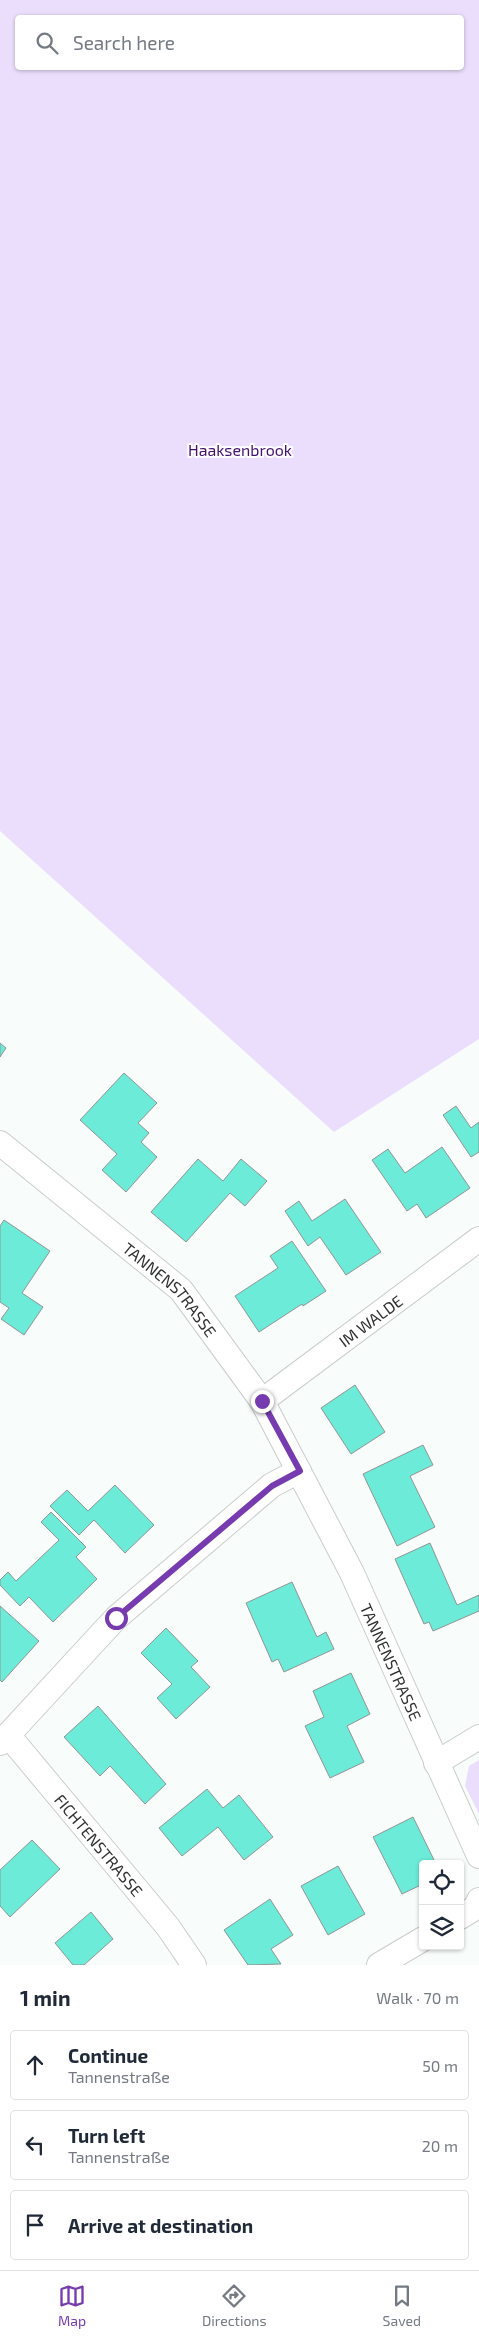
<!DOCTYPE html>
<html lang="en">
<head>
<meta charset="utf-8">
<style>
	body { margin:0; font-family:"Exo 2",sans-serif; background:#f6f6f7; color:#1f2937 }
	.controls { position:absolute; right:15px; bottom:15px; display:grid; overflow:hidden; border-radius:5px; box-shadow:0 1px 4px #0004 }
	.controls button { width:45px; height:45px; display:grid; place-items:center; padding:0; border:0; border-bottom:1px solid #e0e1e3; background:#fff; color:#1f2937; font:25px sans-serif }
	.stop { position:absolute; width:15px; height:15px; margin:-11px; border:4px solid #773bb0; border-radius:50%; background:#fff }
	.stop.end { background:#773bb0; border-color:#fff; box-shadow:0 1px 5px #0008 }
	.list { margin:0; padding:0; list-style:none }
	h2 { display:flex; justify-content:space-between; align-items:center; height:65px; margin:0; padding:0 20px; font-size:21px }
	h2 small { font-size:16px; font-weight:400; color:#747a83 }
	.list li { display:grid; grid-template-columns:32px 1fr auto; gap:15px; align-items:center; box-sizing:border-box; height:70px; margin:0 10px 10px; padding:0 10px; border:1px solid #e0e1e3; border-radius:5px }
	.list b { display:block; font-size:19px; white-space:nowrap }
	.list p { margin:0; font-size:16px; white-space:nowrap; color:#747a83 }
	.list em { font-size:16px; font-style:normal; color:#747a83 }
	.icon { flex:none; width:28px; height:28px; fill:none; stroke:currentColor; stroke-width:2; stroke-linecap:round; stroke-linejoin:round }
	.map { position:relative; flex:none; width:479px; height:1965px; overflow:hidden }
	.search { position:absolute; background:#fff; box-shadow:0 1px 4px #0004; left:15px; right:15px; top:15px; height:55px; display:flex; align-items:center; gap:12px; box-sizing:border-box; padding:0 18px; border-radius:5px; color:#747a83; font-size:19px }
	.sheet { height:305px; background:#fff }
	nav { display:flex; justify-content:space-around; align-items:center; box-sizing:border-box; height:70px; border-top:1px solid #e0e1e3; background:#fff; font-size:14px; color:#747a83 }
	nav a { display:grid; justify-items:center; gap:2px }
	nav .on { color:#773bb0 }
	.map>svg:first-child { display:block }
</style>
</head>
<body>
<div class="map">
<svg width="479" height="1965" viewBox="0 0 479 1965">
	<rect width="100%" height="100%" fill="#f8fcfb"/>
	<path fill="#eadefc" fill-rule="evenodd" d="M 0,0 L 479,0 L 479,1039 L 334,1132 L 0,831 ZM 18,18 L 462,18 L 462,68 L 18,68 Z
		M 479,1760 L 479,1814 L 465,1786 L 469,1766 Z"/>
	<path fill="#6bebd8" stroke="#919595" d="M 0,1043 L 6,1048 L 0,1057 Z
		M 124,1073 L 157,1103 L 138,1123 L 149,1133 L 141,1142 L 157,1157 L 126,1192 L 102,1170 L 117,1154 L 80,1120 Z
		M 456,1106 L 471,1128 L 479,1122 L 479,1152 L 471,1157 L 443,1115 Z
		M 442,1147 L 470,1188 L 426,1218 L 417,1204 L 407,1211 L 372,1160 L 388,1149 L 405,1173 Z
		M 198,1159 L 223,1181 L 241,1159 L 267,1181 L 245,1206 L 230,1193 L 186,1242 L 151,1212 Z
		M 345,1199 L 381,1252 L 346,1275 L 320,1237 L 308,1246 L 285,1211 L 299,1201 L 312,1221 Z
		M 4,1220 L 50,1251 L 22,1293 L 43,1307 L 24,1335 L 1,1319 L 9,1308 L 0,1302 L 0,1226 Z
		M 292,1241 L 326,1291 L 303,1306 L 302,1304 L 259,1332 L 235,1296 L 278,1268 L 270,1256 Z
		M 355,1385 L 385,1432 L 351,1454 L 321,1408 Z
		M 423,1445 L 433,1465 L 410,1476 L 435,1527 L 397,1546 L 363,1474 Z
		M 115,1485 L 154,1525 L 125,1553 L 94,1520 L 79,1535 L 50,1506 L 67,1490 L 88,1511 Z
		M 51,1512 L 86,1547 L 76,1557 L 97,1579 L 53,1622 L 29,1597 L 20,1606 L 0,1585 L 0,1580 L 8,1572 L 16,1581 L 59,1540 L 41,1522 Z
		M 430,1543 L 457,1605 L 479,1595 L 479,1611 L 433,1631 L 429,1622 L 424,1624 L 395,1559 Z
		M 292,1582 L 317,1637 L 326,1632 L 334,1649 L 284,1672 L 278,1659 L 272,1662 L 246,1603 Z
		M 0,1606 L 39,1641 L 2,1682 L 0,1680 Z
		M 166,1628 L 198,1661 L 191,1667 L 210,1687 L 176,1719 L 157,1698 L 172,1684 L 141,1653 Z
		M 351,1673 L 370,1714 L 347,1726 L 364,1762 L 330,1778 L 305,1726 L 324,1717 L 313,1691 Z
		M 98,1706 L 166,1784 L 145,1804 L 110,1766 L 100,1776 L 64,1737 Z
		M 207,1789 L 223,1808 L 239,1795 L 273,1837 L 244,1860 L 218,1827 L 182,1856 L 159,1828 Z
		M 413,1817 L 436,1864 L 423,1864 L 423,1884 L 402,1894 L 373,1837 Z
		M 32,1840 L 60,1869 L 10,1917 L 0,1906 L 0,1870 Z
		M 338,1866 L 365,1914 L 328,1935 L 301,1886 Z
		M 270,1899 L 293,1935 L 271,1949 L 281,1964 L 248,1965 L 224,1930 Z
		M 91,1912 L 113,1939 L 84,1965 L 73,1965 L 55,1943 Z"/>
	<g fill="none" stroke-linecap="round" stroke-linejoin="round">
		<defs>
			<g id="street">
				<path id="s1" d="M 0,1143 L 181,1290 L 262,1401 L 352,1573 L 479,1856"/>
				<path id="s2" d="M 262,1401 L 479,1239"/>
				<path d="M 8,1735 L 116,1618 L 272,1485 L 299,1471"/>
				<path id="s3" d="M 0,1743 L 8,1735 L 168,1927 L 194,1965"/>
				<path d="M 436,1763 L 479,1737"/>
				<path d="M 460,1917 L 475,1908 L 479,1900"/>
				<path d="M 379,1965 L 423,1939"/>
			</g>
		</defs>
		<use href="#street" stroke="#c9cdcc" stroke-width="26"/>
		<use href="#street" stroke="#fff" stroke-width="24"/>
	</g>
	<g fill="none" stroke-linecap="round" stroke-linejoin="round">
		<path stroke="#773bb0" stroke-width="6" d="M 116,1618 L 272,1486 L 300,1471 L 262,1401"/>
	</g>
	<g text-anchor="middle" dominant-baseline="central" stroke-width="4" stroke-linejoin="round" paint-order="stroke">
		<g font-size="16" fill="#45116e" stroke="#fff">
			<text x="240" y="449">Haaksenbrook</text>
		</g>
		<g font-size="16" fill="#2f3030" stroke="#fff">
			<text stroke="none"><textPath href="#s1" startOffset="225">TANNENSTRASSE</textPath></text>
			<text stroke="none"><textPath href="#s2" startOffset="135">IM WALDE</textPath></text>
			<text stroke="none"><textPath href="#s1" startOffset="662">TANNENSTRASSE</textPath></text>
			<text stroke="none"><textPath href="#s3" startOffset="154">FICHTENSTRASSE</textPath></text>
		</g>
	</g>
</svg>
<div class="controls">
<button><svg class="icon" aria-label="locate" viewBox="0 0 24 24"><circle cx="12" cy="12" r="6"/><path d="M12 2v4M12 18v4M2 12h4M18 12h4"/></svg></button>
<button><svg class="icon" aria-label="layers" viewBox="0 0 24 24"><path d="M12 4l9 5-9 5-9-5zM3 14l9 5 9-5"/></svg></button>
</div>
<div class="stop" style="left:116px;top:1618px"></div>
<div class="stop end" style="left:262px;top:1401px"></div>
<div class="search"><svg class="icon" aria-label="search" viewBox="0 0 24 24"><circle cx="10" cy="10" r="6"/><path d="M15 15l6 6"/></svg>Search here</div>
</div>
<section class="sheet">
<h2>1 min<small>Walk · 70 m</small></h2>
<ul class="list">
<li><svg class="icon" aria-label="ahead" viewBox="0 0 24 24"><path d="M12 20V5M6 11l6-6 6 6"/></svg><div><b>Continue</b><p>Tannenstraße</p></div><em>50 m</em></li>
<li><svg class="icon" aria-label="left" viewBox="0 0 24 24"><path d="M17 20v-9H6M10 6l-5 5 5 5"/></svg><div><b>Turn left</b><p>Tannenstraße</p></div><em>20 m</em></li>
<li><svg class="icon" aria-label="arrive" viewBox="0 0 24 24"><path d="M6 21V4h12l-3 4 3 4H6"/></svg><div><b>Arrive at destination</b></div></li>
</ul>
</section>
<nav>
<a class="on"><svg class="icon" aria-label="map" viewBox="0 0 24 24"><path d="M3 6l6-2 6 2 6-2v14l-6 2-6-2-6 2zM9 4v14M15 6v14"/></svg>Map</a>
<a><svg class="icon" aria-label="directions" viewBox="0 0 24 24"><path d="M12 3l9 9-9 9-9-9zM9 14v-3h6M13 9l2 2-2 2"/></svg>Directions</a>
<a><svg class="icon" aria-label="saved" viewBox="0 0 24 24"><path d="M7 4h10v16l-5-4-5 4z"/></svg>Saved</a>
</nav>
</body>
</html>
